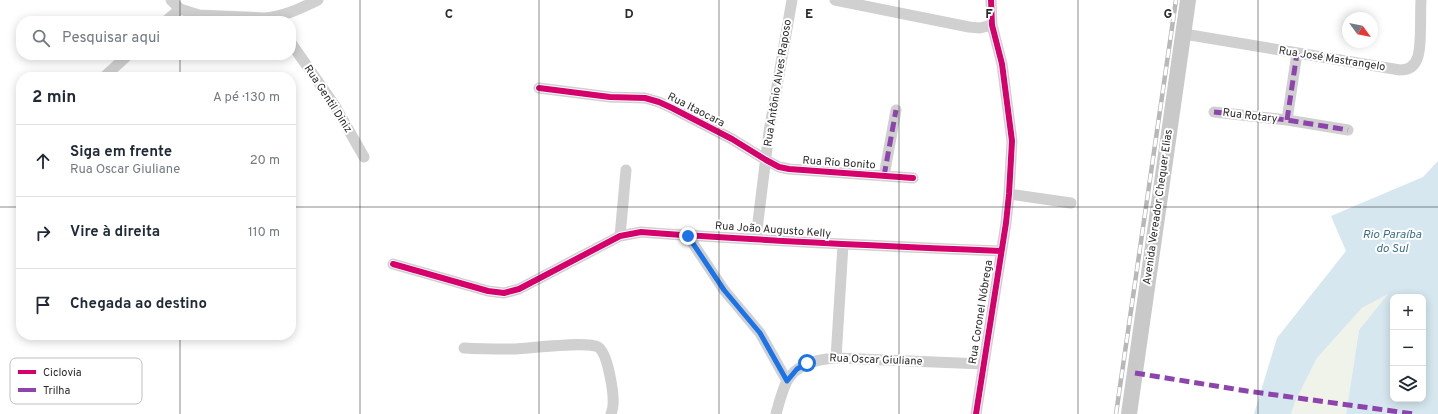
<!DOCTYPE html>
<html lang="pt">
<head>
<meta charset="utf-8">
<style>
	body { margin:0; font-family:Overpass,sans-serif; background:#f6f6f7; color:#1f2937 }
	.controls { position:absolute; right:12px; bottom:12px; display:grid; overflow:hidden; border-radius:8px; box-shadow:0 2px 10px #0003 }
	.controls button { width:36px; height:36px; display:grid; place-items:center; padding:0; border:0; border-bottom:1px solid #e0e1e3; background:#fff; color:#1f2937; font:20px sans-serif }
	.compass { position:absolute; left:1342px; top:12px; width:36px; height:36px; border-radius:50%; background:#fff; box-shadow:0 2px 10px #0003; rotate:123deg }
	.stop { position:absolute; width:12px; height:12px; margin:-9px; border:3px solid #1a73e8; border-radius:50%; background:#fff }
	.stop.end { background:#1a73e8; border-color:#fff; box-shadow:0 1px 4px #0008 }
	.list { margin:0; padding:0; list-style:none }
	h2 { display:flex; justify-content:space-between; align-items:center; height:52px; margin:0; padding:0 16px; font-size:17px }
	h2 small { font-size:13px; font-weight:400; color:#747a83 }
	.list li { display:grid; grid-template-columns:26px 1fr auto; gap:12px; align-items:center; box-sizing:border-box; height:72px; padding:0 16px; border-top:1px solid #e0e1e3 }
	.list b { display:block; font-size:15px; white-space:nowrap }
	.list p { margin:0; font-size:13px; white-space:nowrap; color:#747a83 }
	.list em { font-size:13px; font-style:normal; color:#747a83 }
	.icon { flex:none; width:22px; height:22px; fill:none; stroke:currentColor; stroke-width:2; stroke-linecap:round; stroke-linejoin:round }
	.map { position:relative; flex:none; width:1438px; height:414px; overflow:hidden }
	.search { position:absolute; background:#fff; box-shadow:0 2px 10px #0003; left:16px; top:16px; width:280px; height:44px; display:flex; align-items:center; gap:10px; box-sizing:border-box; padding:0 14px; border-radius:16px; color:#747a83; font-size:15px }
	.panel { position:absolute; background:#fff; box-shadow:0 2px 10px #0003; left:16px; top:72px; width:280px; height:268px; border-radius:16px }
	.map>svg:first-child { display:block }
</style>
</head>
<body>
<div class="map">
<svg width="1438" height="414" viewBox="0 0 1438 414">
	<rect width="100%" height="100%" fill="#fff"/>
	<path fill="#f0f3ea" d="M 1389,293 L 1359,330 L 1346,414 L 1291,414 L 1295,402 L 1317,358 L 1362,308 Z"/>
	<path fill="#d6e7f0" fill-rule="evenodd" d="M 1438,161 L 1438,414 L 1346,414 L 1359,330 L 1388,294 L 1362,308 L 1317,358 L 1295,402 L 1291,414 L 1254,414 L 1277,338 L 1346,251 L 1331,216 L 1423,177 ZM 1393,297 L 1423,297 L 1423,399 L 1393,399 Z"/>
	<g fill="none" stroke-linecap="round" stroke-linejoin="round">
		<path stroke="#d0d0d0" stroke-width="11" d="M 171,0 L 180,9 L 199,15 L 264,18 C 283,17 301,8 318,0
			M 835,0 L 969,27 L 980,28 L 992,25
			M 166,21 L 180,9
			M 1184,34 L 1400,70 C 1408,70 1414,67 1417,59 C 1422,49 1420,13 1421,0
			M 291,43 L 335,106 L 364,157
			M 104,77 L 128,55
			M 539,88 L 610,97 L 645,98 L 659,102 L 672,108 L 732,139 L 766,160 L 779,167 L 789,169 L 913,178
			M 1214,112 L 1287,120 L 1348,130
			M 1287,120 L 1297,53
			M 884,176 L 896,110
			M 1009,194 L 1071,203
			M 620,236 L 626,170
			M 688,236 L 724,290 L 760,333 L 787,381
			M 756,238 L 769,132 L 792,0
			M 393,264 L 488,291 L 504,293 L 519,289 L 620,236 L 641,232 C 761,241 881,246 1001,251
			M 464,348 C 481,349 498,349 516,349 C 532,348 587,341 598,347 C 608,353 614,394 613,405 C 613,408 612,411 611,414
			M 836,358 L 843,245
			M 776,414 C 779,403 782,391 787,381 C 797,363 818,359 836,358 L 983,364
			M 976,414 L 1006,223 L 1009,194 L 1012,141 L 1002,64 L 992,25 L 991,0"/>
		<path stroke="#c9c9c9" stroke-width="16" d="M 1129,414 L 1188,0"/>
		<defs>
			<path id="rail" d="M 1116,414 L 1176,0"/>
		</defs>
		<use href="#rail" stroke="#b8b8b8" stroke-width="4.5"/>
		<use href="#rail" stroke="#fff" stroke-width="3" stroke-dasharray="9" stroke-linecap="butt"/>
		<path stroke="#8e44ad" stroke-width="5" stroke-dasharray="10 5" stroke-linecap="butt" d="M 1214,112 L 1287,120 L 1348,130
			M 1287,120 L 1297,53
			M 884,176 L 896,110
			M 1135,373 L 1247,391 L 1414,414"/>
		<defs>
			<path id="cycleway" d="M 539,88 L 610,97 L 645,98 L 659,102 L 672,108 L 732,139 L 766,160 L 779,167 L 789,169 L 913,178
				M 393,264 L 488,291 L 504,293 L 519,289 L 620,236 L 641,232 C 761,241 881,246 1001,251
				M 976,414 L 1006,223 L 1009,194 L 1012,141 L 1002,64 L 992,25 L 991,0"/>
		</defs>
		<use href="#cycleway" stroke="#fff" stroke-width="8"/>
		<use href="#cycleway" stroke="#d6006c" stroke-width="6"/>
	</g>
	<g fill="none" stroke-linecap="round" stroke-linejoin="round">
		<path stroke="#1a73e8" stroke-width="5" d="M 688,236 L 724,290 L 760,333 L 787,381 L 797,369 L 807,363"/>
	</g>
	<path fill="none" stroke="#2b2b2b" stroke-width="1" stroke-opacity="0.55" d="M 180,0 L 180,21M 360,0 L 360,414M 539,0 L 539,414M 719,0 L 719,414M 899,0 L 899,414M 1078,0 L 1078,414M 1258,0 L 1258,414M 180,55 L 180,77M 0,207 L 21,207M 291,207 L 1438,207M 180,335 L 180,414"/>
	<g text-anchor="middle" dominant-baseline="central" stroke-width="4" stroke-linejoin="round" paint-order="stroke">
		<g font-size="11" fill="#2b2b2b" stroke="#fff">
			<text transform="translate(1332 59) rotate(9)">Rua José Mastrangelo</text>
			<text transform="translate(778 83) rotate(-81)">Rua Antônio Alves Raposo</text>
			<text transform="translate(328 99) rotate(57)">Rua Gentil Diniz</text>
			<text transform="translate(696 110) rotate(27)">Rua Itaocara</text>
			<text transform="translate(1250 116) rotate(7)">Rua Rotary</text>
			<text transform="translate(839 163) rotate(4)">Rua Rio Bonito</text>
			<text transform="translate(1158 207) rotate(-82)">Avenida Vereador Chequer Elias</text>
			<text transform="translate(773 230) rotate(4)">Rua João Augusto Kelly</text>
			<text transform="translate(981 312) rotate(-81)">Rua Coronel Nóbrega</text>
			<text transform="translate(876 360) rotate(2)">Rua Oscar Giuliane</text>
		</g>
		<g font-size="12" font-style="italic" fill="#3b718c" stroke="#fff">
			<text x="1392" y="235">Rio Paraíba<tspan x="1392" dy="14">do Sul</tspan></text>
		</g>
	</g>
	<rect x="10" y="358" width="132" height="46" rx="6" fill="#fff" stroke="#bfbfbf" stroke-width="1"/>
	<rect x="18" y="370" width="18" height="4" fill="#d6006c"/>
	<rect x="18" y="388" width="18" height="4" fill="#8e44ad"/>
	<g font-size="11" fill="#2b2b2b">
		<text x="43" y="376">Ciclovia</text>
		<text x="43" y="394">Trilha</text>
	</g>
	<g font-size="13" text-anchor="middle" font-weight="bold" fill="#2b2b2b" stroke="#fff" stroke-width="4" stroke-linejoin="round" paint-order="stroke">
		<text x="449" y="18">C</text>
		<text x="629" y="18">D</text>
		<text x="809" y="18">E</text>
		<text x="989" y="18">F</text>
		<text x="1168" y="18">G</text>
	</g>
</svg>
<div class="controls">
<button>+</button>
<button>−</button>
<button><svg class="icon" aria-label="layers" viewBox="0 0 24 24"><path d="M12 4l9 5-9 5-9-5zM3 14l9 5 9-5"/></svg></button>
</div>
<svg class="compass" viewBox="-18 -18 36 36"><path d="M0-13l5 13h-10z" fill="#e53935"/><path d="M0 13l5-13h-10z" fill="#747a83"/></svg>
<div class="stop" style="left:807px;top:363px"></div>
<div class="stop end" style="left:688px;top:236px"></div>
<div class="search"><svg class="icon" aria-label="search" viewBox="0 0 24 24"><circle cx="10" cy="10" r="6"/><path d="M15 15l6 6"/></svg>Pesquisar aqui</div>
<section class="panel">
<h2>2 min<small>A pé · 130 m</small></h2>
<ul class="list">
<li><svg class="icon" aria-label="ahead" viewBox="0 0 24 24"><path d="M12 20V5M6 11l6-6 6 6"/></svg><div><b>Siga em frente</b><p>Rua Oscar Giuliane</p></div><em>20 m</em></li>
<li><svg class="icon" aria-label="right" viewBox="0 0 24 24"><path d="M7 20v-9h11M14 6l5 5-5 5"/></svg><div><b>Vire à direita</b></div><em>110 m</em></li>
<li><svg class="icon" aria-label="arrive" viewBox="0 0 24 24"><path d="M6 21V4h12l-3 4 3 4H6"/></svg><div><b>Chegada ao destino</b></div></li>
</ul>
</section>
</div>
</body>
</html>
